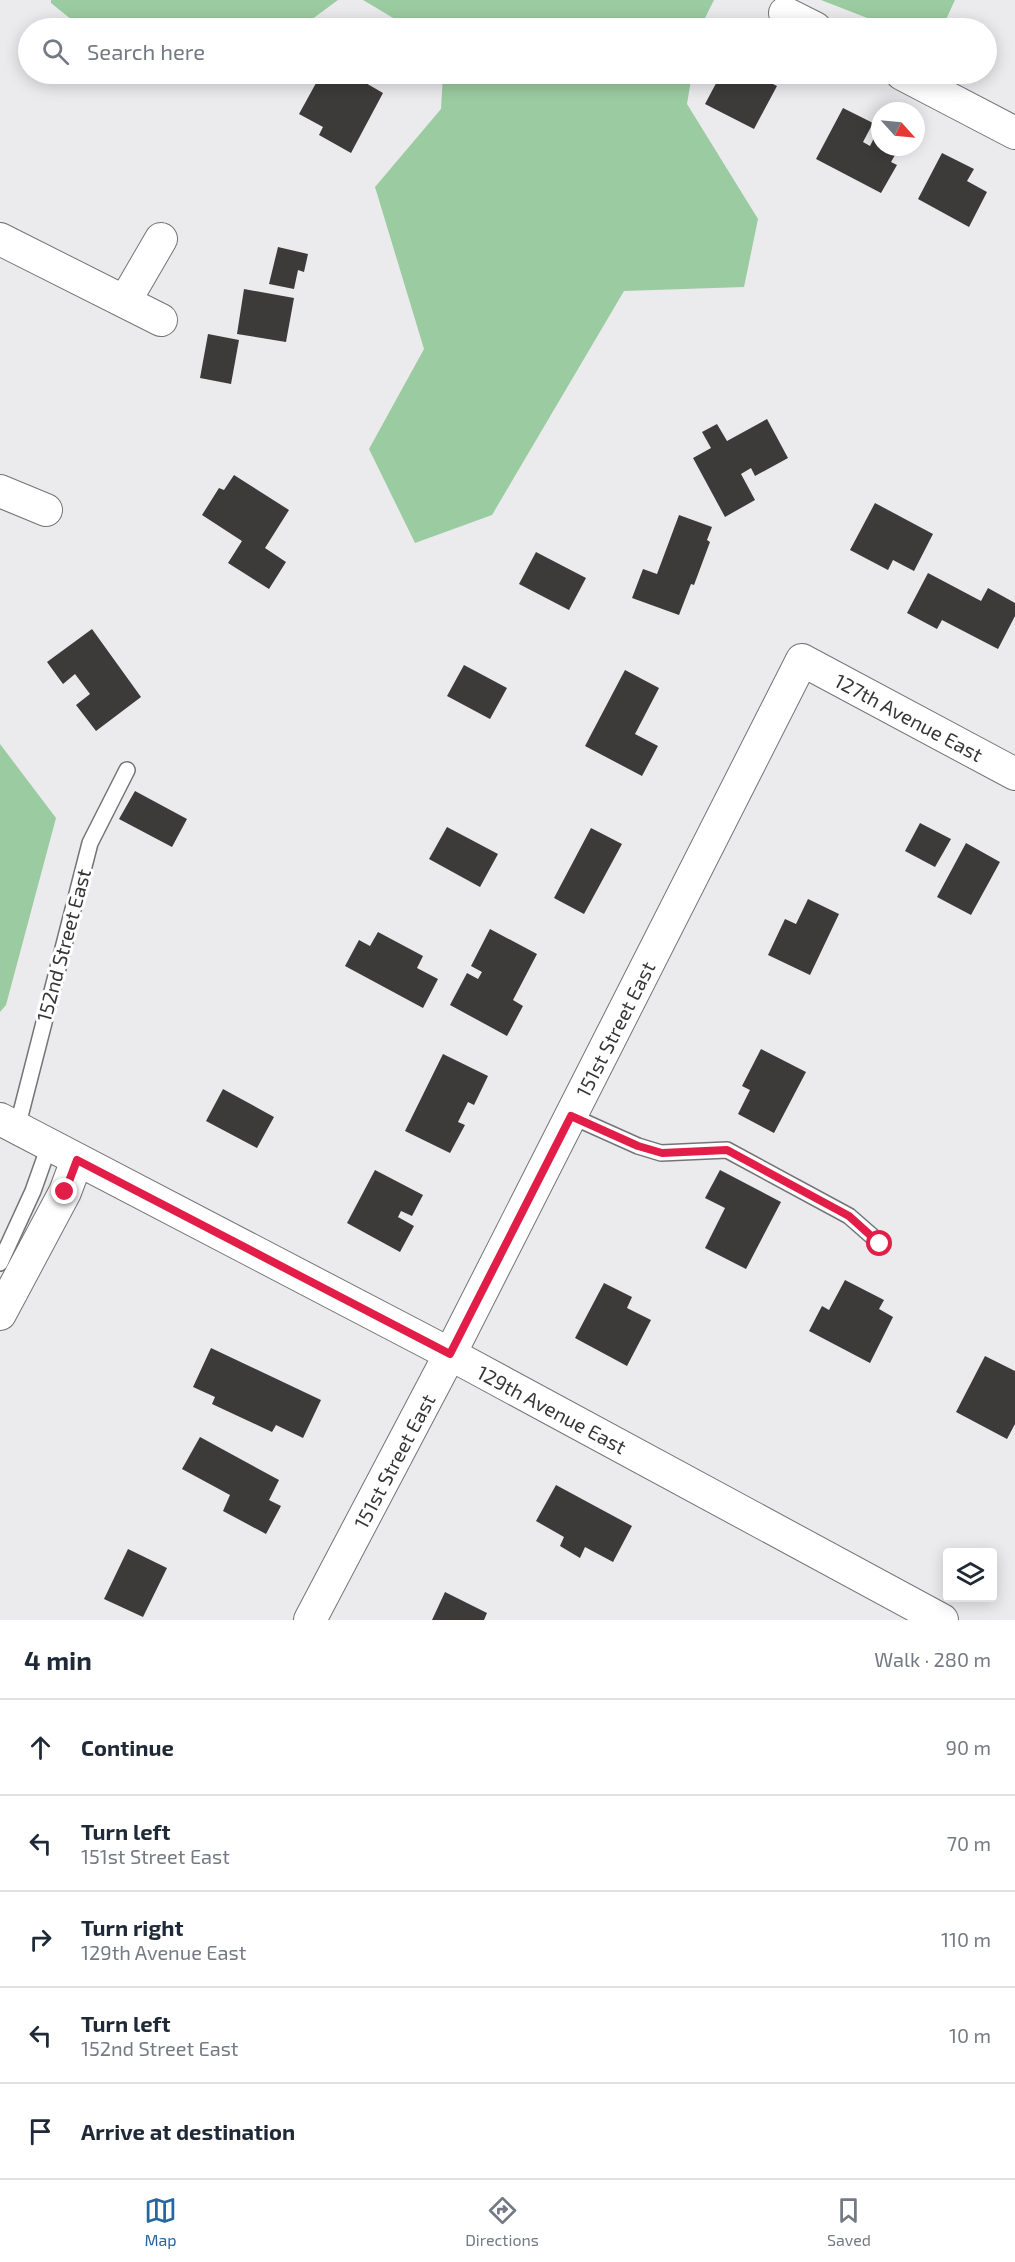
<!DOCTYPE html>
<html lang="en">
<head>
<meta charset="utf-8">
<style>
	body { margin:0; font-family:"Exo 2",sans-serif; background:#f6f6f7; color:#1f2937 }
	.controls { position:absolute; right:18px; bottom:18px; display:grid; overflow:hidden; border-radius:6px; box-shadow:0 3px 15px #0003 }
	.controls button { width:54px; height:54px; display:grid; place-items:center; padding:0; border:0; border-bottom:2px solid #e0e1e3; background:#fff; color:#1f2937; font:30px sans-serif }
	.compass { position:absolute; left:871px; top:102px; width:54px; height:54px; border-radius:50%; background:#fff; box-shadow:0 3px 15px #0003; rotate:117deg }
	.stop { position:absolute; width:18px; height:18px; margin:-14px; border:4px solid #e11d48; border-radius:50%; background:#fff }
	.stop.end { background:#e11d48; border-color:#fff; box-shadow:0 2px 6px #0008 }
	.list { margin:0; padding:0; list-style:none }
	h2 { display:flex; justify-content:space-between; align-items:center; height:78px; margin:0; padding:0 24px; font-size:26px }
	h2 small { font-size:20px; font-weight:400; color:#747a83 }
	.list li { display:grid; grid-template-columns:39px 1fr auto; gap:18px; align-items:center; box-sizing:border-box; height:96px; padding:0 24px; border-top:2px solid #e0e1e3 }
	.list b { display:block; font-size:22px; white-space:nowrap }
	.list p { margin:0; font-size:20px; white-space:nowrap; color:#747a83 }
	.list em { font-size:20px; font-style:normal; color:#747a83 }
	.icon { flex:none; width:33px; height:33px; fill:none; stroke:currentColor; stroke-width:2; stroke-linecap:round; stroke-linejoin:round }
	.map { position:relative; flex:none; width:1015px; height:1620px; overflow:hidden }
	.search { position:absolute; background:#fff; box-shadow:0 3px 15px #0003; left:18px; right:18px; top:18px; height:66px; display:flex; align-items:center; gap:15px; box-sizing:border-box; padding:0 21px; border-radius:33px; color:#747a83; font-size:22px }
	.sheet { height:558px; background:#fff }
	nav { display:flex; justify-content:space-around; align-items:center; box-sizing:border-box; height:84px; border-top:2px solid #e0e1e3; background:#fff; font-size:16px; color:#747a83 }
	nav a { display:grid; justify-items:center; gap:3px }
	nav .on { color:#28679e }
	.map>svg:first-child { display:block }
</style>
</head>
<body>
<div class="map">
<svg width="1015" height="1620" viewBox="0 0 1015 1620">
	<rect width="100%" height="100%" fill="#ebebee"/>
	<path fill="#9bcba0" d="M 51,0 L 338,0 L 300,28 L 82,28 L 51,3 Z
		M 363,0 L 714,0 L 700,28 L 410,28 Z
		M 821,0 L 955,0 L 942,28 L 893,28 Z
		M 443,74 L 692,74 L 687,104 L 758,219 L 744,287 L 624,291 L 492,515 L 415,543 L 369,449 L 424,349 L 375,187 L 441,109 Z
		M 0,744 L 56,818 L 6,1005 L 0,1012 Z"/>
	<path fill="#3d3a3a" d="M 321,74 L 330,74 L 347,83 L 352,75 L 383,93 L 351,153 L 319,135 L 323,127 L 299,114 Z
		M 721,74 L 728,74 L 742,81 L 745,74 L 753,74 L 777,86 L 754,129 L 705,104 Z
		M 843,108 L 873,123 L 863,142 L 870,146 L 874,138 L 880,141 L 880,147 L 892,147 L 898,150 L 891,162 L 897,165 L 881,193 L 816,159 Z
		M 942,153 L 974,169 L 967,181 L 987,192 L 969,227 L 918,199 Z
		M 278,247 L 308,254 L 304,272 L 298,270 L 294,289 L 269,284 Z
		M 244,289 L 294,298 L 286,342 L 237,334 Z
		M 208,334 L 239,340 L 231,384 L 200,378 Z
		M 767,419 L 788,458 L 755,476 L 751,468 L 741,474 L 755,500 L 725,517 L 693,458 L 711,448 L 702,432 L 717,424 L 727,441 Z
		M 234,475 L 289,510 L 265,548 L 286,562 L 269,589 L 228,563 L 242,541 L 202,515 L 219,488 L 224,490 Z
		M 875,503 L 933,534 L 914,571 L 893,560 L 888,570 L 850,550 Z
		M 679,515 L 712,527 L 707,540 L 710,542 L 694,585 L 691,584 L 679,615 L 632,598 L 643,569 L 657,574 Z
		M 536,552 L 586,578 L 569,610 L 519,584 Z
		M 928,573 L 981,601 L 988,588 L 1015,603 L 1015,616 L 998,649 L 942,620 L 937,629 L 907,613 Z
		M 92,629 L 141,697 L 96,731 L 76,705 L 90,694 L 75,674 L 63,684 L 47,662 Z
		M 464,665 L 507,688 L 490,719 L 447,696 Z
		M 625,670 L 659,688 L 635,734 L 658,746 L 642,776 L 585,746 Z
		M 135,791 L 187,819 L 172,847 L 119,819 Z
		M 920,823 L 951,839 L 935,867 L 905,851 Z
		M 447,827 L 498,854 L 480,887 L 429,859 Z
		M 591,828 L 622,844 L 584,914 L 554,898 Z
		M 966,843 L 1000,862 L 971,915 L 937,897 Z
		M 808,899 L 839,914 L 810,975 L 768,955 L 785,919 L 796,924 Z
		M 490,929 L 537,954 L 513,1000 L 523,1006 L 507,1036 L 450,1005 L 467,973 L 478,979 L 482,972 L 471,966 Z
		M 378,932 L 423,956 L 417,968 L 438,979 L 423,1008 L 345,966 L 359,940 L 370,946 Z
		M 761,1049 L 806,1072 L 774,1133 L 738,1114 L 750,1090 L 742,1086 Z
		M 443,1054 L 488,1076 L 474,1105 L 468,1102 L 458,1122 L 465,1125 L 450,1153 L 405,1131 Z
		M 223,1089 L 274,1117 L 257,1148 L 206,1121 Z
		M 375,1170 L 423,1195 L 412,1216 L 401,1211 L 398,1217 L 414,1226 L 400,1252 L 347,1223 Z
		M 720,1170 L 781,1202 L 746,1269 L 705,1248 L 725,1208 L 705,1198 Z
		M 845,1280 L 884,1300 L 879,1309 L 893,1317 L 870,1363 L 809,1331 L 822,1306 L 829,1310 Z
		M 604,1283 L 632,1297 L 627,1308 L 651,1320 L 627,1366 L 575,1338 Z
		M 211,1348 L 321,1400 L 303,1438 L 276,1425 L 272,1432 L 212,1404 L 215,1397 L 193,1387 Z
		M 985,1356 L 1015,1371 L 1015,1424 L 1007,1439 L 956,1412 Z
		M 200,1437 L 279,1480 L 269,1500 L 281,1506 L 266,1534 L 223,1511 L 230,1495 L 182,1469 Z
		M 556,1485 L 632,1526 L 613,1562 L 585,1547 L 580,1558 L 560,1546 L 564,1537 L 536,1521 Z
		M 128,1549 L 167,1568 L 143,1617 L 104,1599 Z
		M 445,1592 L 487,1613 L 484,1620 L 432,1620 Z"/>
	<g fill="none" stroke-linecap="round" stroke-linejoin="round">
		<defs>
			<path id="lane" d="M 571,1116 L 638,1146 L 661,1153 L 727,1150 L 849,1216 L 881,1244
				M 17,1128 L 90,843 L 127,770
				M 0,1263 L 33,1191 L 49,1146"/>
			<path id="street" d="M 785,13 L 815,28
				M 902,74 L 1015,133
				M 0,239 L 161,320
				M 125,301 L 161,239
				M 0,491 L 46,510
				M 0,1119 L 450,1354 L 942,1620
				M 0,1314 L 65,1192 L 77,1160
				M 310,1620 L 450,1354 L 802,660 L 1015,774"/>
		</defs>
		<use href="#lane" stroke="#747477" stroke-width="18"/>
		<use href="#street" stroke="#747477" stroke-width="34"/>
		<use href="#lane" stroke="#fff" stroke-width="15"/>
		<use href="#street" stroke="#fff" stroke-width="32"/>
	</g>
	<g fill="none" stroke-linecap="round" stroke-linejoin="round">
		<path stroke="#e11d48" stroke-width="8" d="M 65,1192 L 77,1160 L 450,1354 L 571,1116 L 638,1146 L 662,1153 L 727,1150 L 849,1216 L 880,1244"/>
	</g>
	<g text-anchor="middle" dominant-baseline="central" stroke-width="6" stroke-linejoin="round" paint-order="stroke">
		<g font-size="20" fill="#363637" stroke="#fff">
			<text transform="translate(909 717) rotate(28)">127th Avenue East</text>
			<text transform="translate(63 945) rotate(-75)">152nd Street East</text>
			<text transform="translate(615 1029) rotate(-63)">151st Street East</text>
			<text transform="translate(552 1409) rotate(28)">129th Avenue East</text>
			<text transform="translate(394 1461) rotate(-62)">151st Street East</text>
		</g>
	</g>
</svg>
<div class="controls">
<button><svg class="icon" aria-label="layers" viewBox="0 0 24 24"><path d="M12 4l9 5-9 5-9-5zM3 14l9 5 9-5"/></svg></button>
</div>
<svg class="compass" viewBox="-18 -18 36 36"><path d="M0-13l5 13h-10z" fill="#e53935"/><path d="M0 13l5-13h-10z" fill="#747a83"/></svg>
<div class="stop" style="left:880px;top:1244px"></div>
<div class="stop end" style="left:65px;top:1192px"></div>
<div class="search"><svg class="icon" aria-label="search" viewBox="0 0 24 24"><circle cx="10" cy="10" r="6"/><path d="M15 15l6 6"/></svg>Search here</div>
</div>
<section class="sheet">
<h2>4 min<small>Walk · 280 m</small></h2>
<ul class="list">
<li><svg class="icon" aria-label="ahead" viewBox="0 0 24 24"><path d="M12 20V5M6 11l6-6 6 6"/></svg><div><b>Continue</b></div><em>90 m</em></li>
<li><svg class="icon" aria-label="left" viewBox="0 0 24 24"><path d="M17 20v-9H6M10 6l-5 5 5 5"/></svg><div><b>Turn left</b><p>151st Street East</p></div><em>70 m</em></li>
<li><svg class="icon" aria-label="right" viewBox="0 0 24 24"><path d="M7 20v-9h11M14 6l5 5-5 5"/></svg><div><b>Turn right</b><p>129th Avenue East</p></div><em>110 m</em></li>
<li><svg class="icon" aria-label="left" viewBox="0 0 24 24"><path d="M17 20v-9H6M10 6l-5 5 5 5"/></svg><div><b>Turn left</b><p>152nd Street East</p></div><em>10 m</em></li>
<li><svg class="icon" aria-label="arrive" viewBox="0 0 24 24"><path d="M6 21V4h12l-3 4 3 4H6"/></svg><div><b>Arrive at destination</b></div></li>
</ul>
</section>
<nav>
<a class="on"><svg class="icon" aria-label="map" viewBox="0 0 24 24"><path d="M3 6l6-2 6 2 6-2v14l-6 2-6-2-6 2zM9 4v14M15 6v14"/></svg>Map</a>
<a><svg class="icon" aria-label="directions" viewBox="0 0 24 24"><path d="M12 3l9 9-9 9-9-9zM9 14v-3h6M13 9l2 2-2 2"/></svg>Directions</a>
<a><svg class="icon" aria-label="saved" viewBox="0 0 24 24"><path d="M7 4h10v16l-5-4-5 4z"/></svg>Saved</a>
</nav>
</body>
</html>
